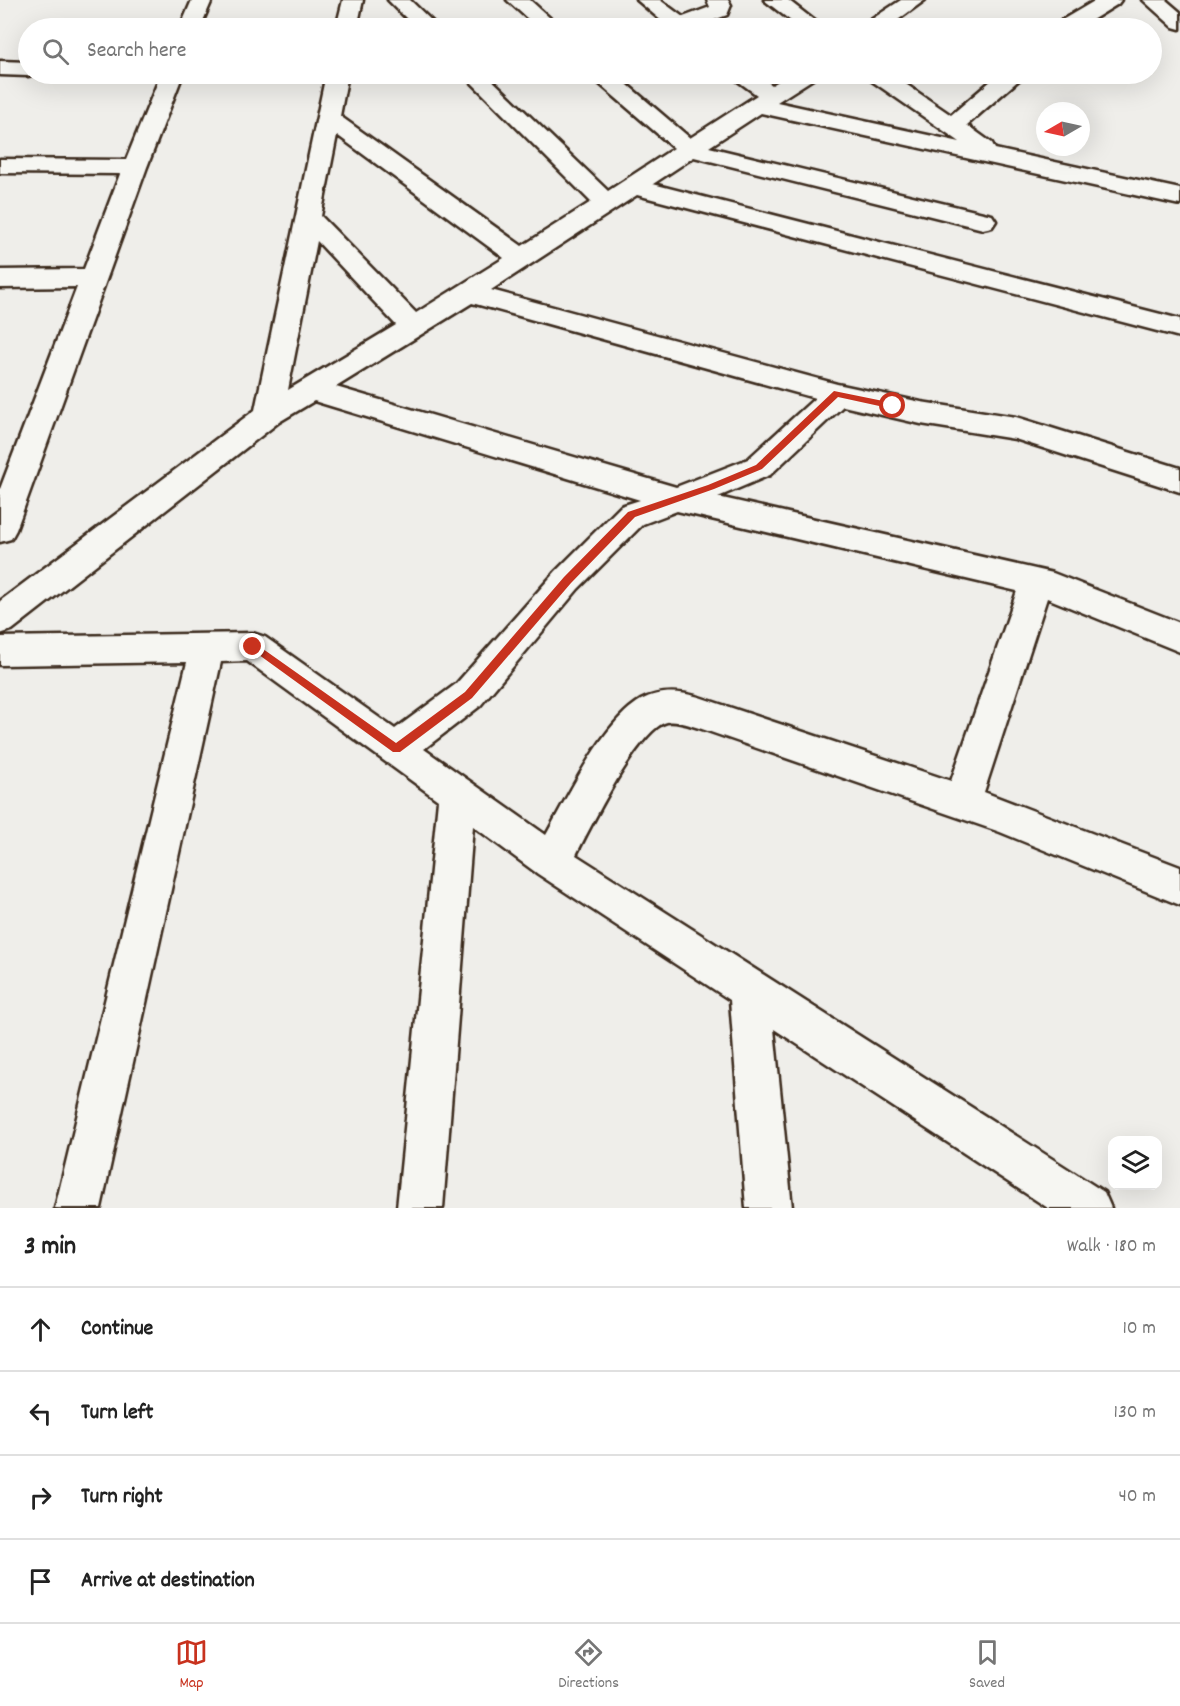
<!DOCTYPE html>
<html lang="en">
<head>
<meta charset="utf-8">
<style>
	body { margin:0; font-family:Dekko,sans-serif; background:#f2f2f2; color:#222 }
	.controls { position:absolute; right:18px; bottom:18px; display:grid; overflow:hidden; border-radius:12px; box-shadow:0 6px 24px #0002 }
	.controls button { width:54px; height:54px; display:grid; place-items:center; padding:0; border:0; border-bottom:2px solid #e0e0e0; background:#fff; color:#222; font:30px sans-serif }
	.compass { position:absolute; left:1036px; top:102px; width:54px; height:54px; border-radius:50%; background:#fff; box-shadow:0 6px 24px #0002; rotate:261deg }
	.stop { position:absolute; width:18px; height:18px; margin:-14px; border:4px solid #c8321e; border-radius:50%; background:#fff }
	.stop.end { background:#c8321e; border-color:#fff; box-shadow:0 2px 6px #0008 }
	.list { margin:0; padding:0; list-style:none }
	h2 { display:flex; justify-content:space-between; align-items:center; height:78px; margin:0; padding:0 24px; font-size:26px }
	h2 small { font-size:20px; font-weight:400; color:#767676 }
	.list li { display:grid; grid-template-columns:39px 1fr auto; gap:18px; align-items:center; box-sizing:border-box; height:84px; padding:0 24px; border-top:2px solid #e0e0e0 }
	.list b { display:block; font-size:22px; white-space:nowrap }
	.list em { font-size:20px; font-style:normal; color:#767676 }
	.icon { flex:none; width:33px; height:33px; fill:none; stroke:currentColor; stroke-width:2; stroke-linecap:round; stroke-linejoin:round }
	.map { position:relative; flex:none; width:1180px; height:1208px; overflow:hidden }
	.search { position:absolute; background:#fff; box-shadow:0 6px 24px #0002; left:18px; right:18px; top:18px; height:66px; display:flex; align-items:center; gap:15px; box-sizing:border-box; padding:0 21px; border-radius:33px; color:#767676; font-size:22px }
	.sheet { height:414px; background:#fff }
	nav { display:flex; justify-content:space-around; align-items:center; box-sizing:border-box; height:84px; border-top:2px solid #e0e0e0; background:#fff; font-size:16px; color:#767676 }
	nav a { display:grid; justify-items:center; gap:3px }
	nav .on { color:#c8321e }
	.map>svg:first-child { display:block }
</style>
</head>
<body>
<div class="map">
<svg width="1180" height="1208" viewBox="0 0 1180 1208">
	<rect width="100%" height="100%" fill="#efeeea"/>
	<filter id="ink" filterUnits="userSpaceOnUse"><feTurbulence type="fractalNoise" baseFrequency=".0167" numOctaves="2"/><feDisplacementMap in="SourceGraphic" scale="12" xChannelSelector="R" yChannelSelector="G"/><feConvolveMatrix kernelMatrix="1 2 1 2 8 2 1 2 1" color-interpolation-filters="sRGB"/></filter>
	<g filter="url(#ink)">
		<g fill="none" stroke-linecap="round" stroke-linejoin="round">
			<defs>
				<path id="minor" d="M 192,0 L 212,0 L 200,28 L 180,28 Z
					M 343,0 L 363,0 L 357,28 L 336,28 Z
					M 388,0 L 410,0 L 439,28 L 416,28 Z
					M 507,0 L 530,0 L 561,28 L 538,28 Z
					M 637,0 L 660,0 L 683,17 L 710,7 L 707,0 L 728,0 L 731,5 L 727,15 L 693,28 L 670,28 Z
					M 764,0 L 788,0 L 824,28 L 800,28 Z
					M 901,0 L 925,0 L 887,28 L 864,28 L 866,23 Z
					M 1096,0 L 1121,0 L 1118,4 L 1079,28 L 1054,28 L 1057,23 Z
					M 1143,0 L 1166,0 L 1180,12 L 1180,29 L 1173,27 Z
					M 0,61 L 28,62 L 28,74 L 36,74 L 28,76 L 0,75 Z
					M 161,74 L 183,74 L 147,167 L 16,530 L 11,539 L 0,542 L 0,489 L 77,287 L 0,288 L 0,270 L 84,269 L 120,174 L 0,173 L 0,159 L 126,160 Z
					M 326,74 L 348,74 L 340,116 L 522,246 L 591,202 L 463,74 L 486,74 L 608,191 L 674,148 L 594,79 L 591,74 L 615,74 L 690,138 L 757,95 L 735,79 L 732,74 L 757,74 L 772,85 L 791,74 L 816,74 L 813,79 L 777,102 L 960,142 L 869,79 L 866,74 L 891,74 L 951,115 L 999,74 L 1023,74 L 1020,79 L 967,125 L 992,143 L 995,149 L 1180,189 L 1180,205 L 761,113 L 709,147 L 983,213 L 992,215 L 996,221 L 992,227 L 983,229 L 694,157 L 653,184 L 1180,319 L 1180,337 L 637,195 L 491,290 L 837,384 L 921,402 L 1016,417 L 1180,468 L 1180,492 L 1015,439 L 921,424 L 843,406 L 770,475 L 718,497 L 1053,573 L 1180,623 L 1180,652 L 1047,598 L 984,792 L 1180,867 L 1180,905 L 1000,832 L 699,728 C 689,725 677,720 667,722 C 639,728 590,828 576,855 L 1104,1192 L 1111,1208 L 1048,1208 L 774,1029 L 792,1208 L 746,1208 L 730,1000 L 538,874 L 473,826 L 443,1208 L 397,1208 L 438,800 L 247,661 L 221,662 L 101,1208 L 55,1208 L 187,662 L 0,665 L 0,637 L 253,633 L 265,637 L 395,729 L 456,684 L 556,571 L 621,506 L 640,500 L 314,401 L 279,422 L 12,630 L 0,634 L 0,601 L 255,410 ZM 337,135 L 504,258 L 416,313 L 321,216 ZM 317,241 L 396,325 L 288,390 ZM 472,303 L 815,398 L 748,459 L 676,487 L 336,387 ZM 677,511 L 1017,591 L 951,781 L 699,697 C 679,691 660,690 641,700 C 603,722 568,796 546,835 L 424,749 L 480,706 L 578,589 L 643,524 Z"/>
			</defs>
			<use href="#minor" stroke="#3b2a1e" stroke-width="5"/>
			<use href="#minor" fill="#f6f6f2" fill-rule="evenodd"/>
		</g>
	</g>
	<path fill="#c8321e" d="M 834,391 L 893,403 L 898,406 L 893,409 L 838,397 L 762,469 L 714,489 L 635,517 L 571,583 L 472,698 L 400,752 L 393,752 L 248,647 L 249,644 L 256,644 L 396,743 L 465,692 L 564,577 L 628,512 L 708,485 L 756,465 Z"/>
</svg>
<div class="controls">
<button><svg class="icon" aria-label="layers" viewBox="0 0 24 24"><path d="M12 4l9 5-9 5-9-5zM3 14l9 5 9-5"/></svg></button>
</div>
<svg class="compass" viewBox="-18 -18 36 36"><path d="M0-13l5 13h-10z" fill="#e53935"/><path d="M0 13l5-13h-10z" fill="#767676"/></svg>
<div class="stop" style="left:893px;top:406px"></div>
<div class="stop end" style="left:253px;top:647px"></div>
<div class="search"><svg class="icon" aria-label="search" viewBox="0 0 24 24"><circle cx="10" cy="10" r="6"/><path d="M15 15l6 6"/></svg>Search here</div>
</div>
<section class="sheet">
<h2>3 min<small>Walk · 180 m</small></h2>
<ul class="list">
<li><svg class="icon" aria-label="ahead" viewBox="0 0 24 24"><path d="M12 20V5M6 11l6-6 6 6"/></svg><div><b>Continue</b></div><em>10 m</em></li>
<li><svg class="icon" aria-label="left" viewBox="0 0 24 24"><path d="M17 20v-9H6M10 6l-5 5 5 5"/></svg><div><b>Turn left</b></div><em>130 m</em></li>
<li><svg class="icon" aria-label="right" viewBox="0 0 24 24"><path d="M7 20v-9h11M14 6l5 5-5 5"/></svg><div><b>Turn right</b></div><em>40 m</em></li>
<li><svg class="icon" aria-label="arrive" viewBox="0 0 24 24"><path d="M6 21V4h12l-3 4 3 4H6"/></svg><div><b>Arrive at destination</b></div></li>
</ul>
</section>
<nav>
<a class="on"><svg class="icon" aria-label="map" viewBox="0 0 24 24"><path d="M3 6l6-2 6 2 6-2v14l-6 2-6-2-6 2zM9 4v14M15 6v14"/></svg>Map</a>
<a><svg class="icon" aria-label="directions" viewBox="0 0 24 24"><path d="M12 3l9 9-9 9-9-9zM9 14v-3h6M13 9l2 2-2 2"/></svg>Directions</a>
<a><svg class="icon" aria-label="saved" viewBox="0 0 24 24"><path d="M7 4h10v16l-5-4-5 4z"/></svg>Saved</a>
</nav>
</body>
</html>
